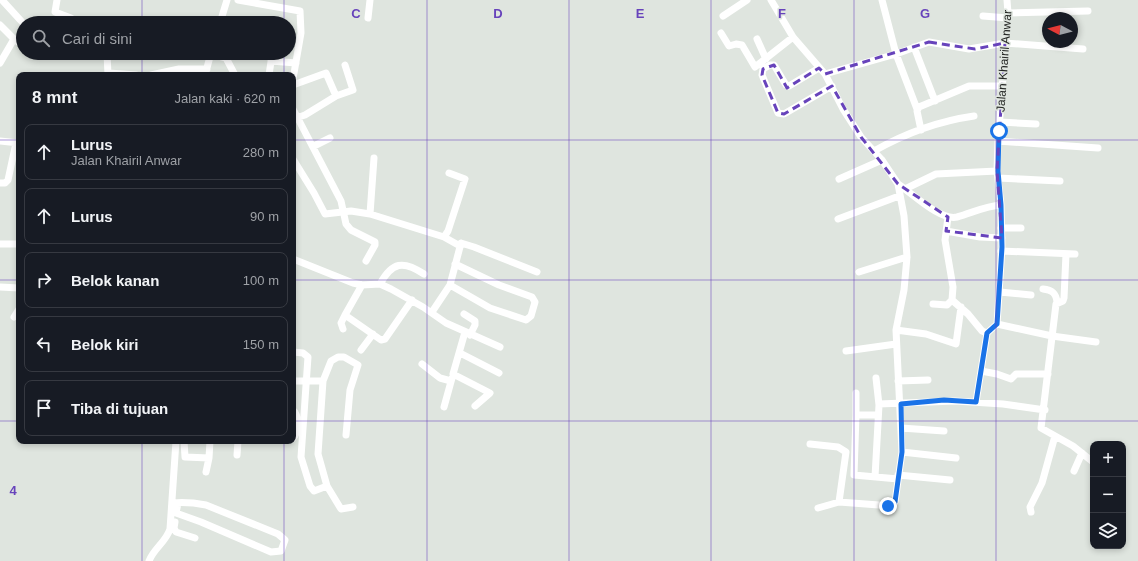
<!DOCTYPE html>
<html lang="id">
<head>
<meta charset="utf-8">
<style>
	body { margin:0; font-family:Helvetica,sans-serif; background:#242831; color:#f1f3f6 }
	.controls { position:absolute; right:12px; bottom:12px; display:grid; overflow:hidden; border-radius:8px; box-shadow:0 2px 6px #0003 }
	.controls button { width:36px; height:36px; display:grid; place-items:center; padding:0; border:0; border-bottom:1px solid #363941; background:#171b24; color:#f1f3f6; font:20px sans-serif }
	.compass { position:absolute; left:1042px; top:12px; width:36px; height:36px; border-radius:50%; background:#171b24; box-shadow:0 2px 6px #0003; rotate:277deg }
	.stop { position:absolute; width:12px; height:12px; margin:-9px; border:3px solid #1a73e8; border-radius:50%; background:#fff }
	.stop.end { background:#1a73e8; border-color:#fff; box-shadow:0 1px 4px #0008 }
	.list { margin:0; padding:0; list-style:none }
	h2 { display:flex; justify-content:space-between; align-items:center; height:52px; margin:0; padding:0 16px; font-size:17px }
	h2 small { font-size:13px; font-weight:400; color:#9ea1a6 }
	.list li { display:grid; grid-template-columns:26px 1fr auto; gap:12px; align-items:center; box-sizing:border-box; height:56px; margin:0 8px 8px; padding:0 8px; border:1px solid #363941; border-radius:8px }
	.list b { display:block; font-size:15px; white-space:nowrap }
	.list p { margin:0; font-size:13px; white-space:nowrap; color:#9ea1a6 }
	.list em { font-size:13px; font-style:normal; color:#9ea1a6 }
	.icon { flex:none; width:22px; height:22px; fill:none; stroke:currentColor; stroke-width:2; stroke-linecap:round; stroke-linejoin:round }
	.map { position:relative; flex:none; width:1138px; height:561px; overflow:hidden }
	.search { position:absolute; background:#171b24; box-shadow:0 2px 6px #0003; left:16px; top:16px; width:280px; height:44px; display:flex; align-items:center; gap:10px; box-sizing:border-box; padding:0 14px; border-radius:22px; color:#9ea1a6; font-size:15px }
	.panel { position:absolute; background:#171b24; box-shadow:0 2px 6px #0003; left:16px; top:72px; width:280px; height:372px; border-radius:8px }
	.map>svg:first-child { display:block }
</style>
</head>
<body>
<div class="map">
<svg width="1138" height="561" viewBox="0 0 1138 561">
	<rect width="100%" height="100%" fill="#dfe5df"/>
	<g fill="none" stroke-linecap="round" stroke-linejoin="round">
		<path stroke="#fff" stroke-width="7" d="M 2,0 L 23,23
			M 57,0 L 55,12 L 71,18 L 78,23
			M 238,0 L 300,11 L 301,33 L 293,79
			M 771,0 L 793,37 L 825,74 L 843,109 L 861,137 L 882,160 L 898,184 L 904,216 L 907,257 L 904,290 L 896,330 L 902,452 L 895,502 L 892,506 L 839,502 L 818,508
			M 882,0 L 896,54 L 917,109
			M 1008,13 L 1088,11
			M 723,16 L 747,0
			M 983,16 L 1008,18
			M 368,18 L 370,0
			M 220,23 L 227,0
			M 0,25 L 14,39 L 23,45
			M 721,33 L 729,46 L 736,44 L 742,45 L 755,67 L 793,37
			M 757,39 L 766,59
			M 914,47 L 935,101
			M 107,53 L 108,75
			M 211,54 L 226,58 L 235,75
			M 271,61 L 296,63
			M 0,63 L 14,39
			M 819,68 L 789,86 L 786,85 L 774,65 L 770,65 L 763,69 L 762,75 L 778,113 L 784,114 L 832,86
			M 109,73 L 136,75
			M 825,74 L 896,54 L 929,42 L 969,49 L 1005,43 L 1083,49
			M 151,75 L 179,69 L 207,69
			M 205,75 L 211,53
			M 269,75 L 272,55
			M 293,85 L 326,73 L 336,96 L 305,115 L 296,118
			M 336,96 L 353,90 L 345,65
			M 293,109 L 341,201 L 346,224 L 351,230 L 375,242 L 375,245 L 366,261
			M 1000,122 L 1036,124
			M 921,130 L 917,111 L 919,107 L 969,86 L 1002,86
			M 0,141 L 19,143
			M 998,141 L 1098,148
			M 314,146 L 330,138
			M 874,151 C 904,134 939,121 974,116
			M 293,159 L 314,193 L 325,214 L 351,211 L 370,214 L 444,237 L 448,231 L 465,179 L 449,173
			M 998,178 L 1060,181
			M 839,179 L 882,160
			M 0,183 L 5,183 L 8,180 L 16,143
			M 898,184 C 912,193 940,221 957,217 C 972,213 985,206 1001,205
			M 905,189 L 936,174 L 997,171
			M 370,214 L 374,158
			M 948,217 L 945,240 L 953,287 L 952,300 L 968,314 L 982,331 L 987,333
			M 838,219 L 899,196
			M 1001,228 L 1021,228
			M 946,231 L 980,237 L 1002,238
			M 444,237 L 460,246
			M 0,244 L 19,244
			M 1001,251 L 1075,254
			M 1066,254 L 1064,298 L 1063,301 L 1056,304 L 1041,428 L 1073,446 L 1093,462
			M 293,259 L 353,283 L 362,285 L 380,284 L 391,289 L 423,307 L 446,323 L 500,347
			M 859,272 L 907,257
			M 380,284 C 392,262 403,260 424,274
			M 362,285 L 345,315 L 381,340 L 385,339 L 412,300
			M 450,285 L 490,308 L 526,320 L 531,316 L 535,302 L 532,297 L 499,285 L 455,264
			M 0,287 L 19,288
			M 1043,289 C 1052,290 1056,293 1057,302
			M 1000,292 L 1031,295
			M 933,304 L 947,305 L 952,300
			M 432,312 L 450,285 L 461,243 L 474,247 L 537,272
			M 464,314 L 475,321 L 475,325 L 470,335
			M 14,317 L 19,309
			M 997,324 L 1052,336 L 1096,342
			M 343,329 L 341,323 L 345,315
			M 896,330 L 926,334 L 956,344 L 961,307
			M 465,332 L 453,374 L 490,393 L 475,406
			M 987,333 L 997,324 L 1002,247 L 1001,205 L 997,171 L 998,141 L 1008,13 L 1007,0
			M 361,350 L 373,334
			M 846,351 L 896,344
			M 293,352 L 303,353 L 308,357 L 301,457 L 310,486 L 314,491 L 327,486 L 318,454 L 323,381 L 331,361 L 338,357 L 344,357 L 358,365 L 350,390 L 346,435
			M 460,353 L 499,373
			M 422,364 L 440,378 L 451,381
			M 981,371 L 997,374 L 1011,379 L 1016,374 L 1048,374
			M 293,381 L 323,381
			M 898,381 L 928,380
			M 856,393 L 856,415
			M 976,402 L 987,333
			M 879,404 L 955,401 L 1003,404 L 1045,410
			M 444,407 L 452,378
			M 293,410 C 299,415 299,433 293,438
			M 877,415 L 856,415 L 854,475 L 898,479
			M 901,428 L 944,431
			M 184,441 L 185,457 L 209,458 L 210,441
			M 810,444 L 838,447 L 846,452 L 839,502
			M 902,452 L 956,458
			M 237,455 L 238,441
			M 1074,471 L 1082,453
			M 206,472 L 209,458
			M 898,475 L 950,480
			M 875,477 L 879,405 L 876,378
			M 327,486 L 341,509 L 353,507
			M 173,503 C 184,502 195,503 206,505 L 278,534 L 285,540 L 281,551 L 271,552 L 201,522 L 176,513 L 178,503
			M 1031,512 L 1030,507 L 1042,483 L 1055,436
			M 175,522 L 174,528 L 176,532 L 195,538
			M 149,561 C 154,548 166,542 170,529 L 176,441"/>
	</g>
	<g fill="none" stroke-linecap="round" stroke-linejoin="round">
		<path stroke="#1a73e8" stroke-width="5" d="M 888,506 L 893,506 L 895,502 L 902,452 L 901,404 L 944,400 L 976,402 L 987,333 L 997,324 L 1002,247 L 1001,205 L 998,171 L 999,131"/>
	</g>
	<path fill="none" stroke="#6743bb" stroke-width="3" stroke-dasharray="8 5" stroke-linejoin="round" d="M 929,42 L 975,49 L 1005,43 L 997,171 L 1002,238 L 946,231 L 948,217 L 898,184 L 861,137 L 832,86 L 784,114 L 778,113 L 762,75 L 763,69 L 774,65 L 787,88 L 819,68 L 825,74 Z"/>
	<path fill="none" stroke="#6743bb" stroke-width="1" stroke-opacity="0.55" d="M 142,0 L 142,23M 284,0 L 284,23M 427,0 L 427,561M 569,0 L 569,561M 711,0 L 711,561M 854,0 L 854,561M 996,0 L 996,561M 142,53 L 142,75M 284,53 L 284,75M 0,140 L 19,140M 293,140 L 1138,140M 0,280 L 19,280M 293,280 L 1138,280M 0,421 L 19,421M 293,421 L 1138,421M 142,441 L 142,561M 284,441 L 284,561"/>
	<g text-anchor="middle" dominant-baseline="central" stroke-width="3" stroke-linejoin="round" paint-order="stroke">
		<g font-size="12" fill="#242624" stroke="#dfe5df">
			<text transform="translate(1004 61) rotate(-86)">Jalan Khairil Anwar</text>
		</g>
	</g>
	<g font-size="13" text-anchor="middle" font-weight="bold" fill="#6743bb" stroke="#dfe5df" stroke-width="3" stroke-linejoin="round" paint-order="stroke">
		<text x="356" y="18">C</text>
		<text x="498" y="18">D</text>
		<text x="640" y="18">E</text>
		<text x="782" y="18">F</text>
		<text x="925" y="18">G</text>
		<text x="13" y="495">4</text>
	</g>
</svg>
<div class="controls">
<button>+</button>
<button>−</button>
<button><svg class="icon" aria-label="layers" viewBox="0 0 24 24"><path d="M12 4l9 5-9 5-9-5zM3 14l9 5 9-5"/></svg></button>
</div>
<svg class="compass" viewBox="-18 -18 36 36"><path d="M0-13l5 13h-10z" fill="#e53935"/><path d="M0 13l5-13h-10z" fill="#9ea1a6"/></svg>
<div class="stop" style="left:999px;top:131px"></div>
<div class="stop end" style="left:888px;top:506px"></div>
<div class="search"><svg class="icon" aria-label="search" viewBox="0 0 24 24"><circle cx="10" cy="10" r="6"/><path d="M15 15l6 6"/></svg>Cari di sini</div>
<section class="panel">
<h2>8 mnt<small>Jalan kaki · 620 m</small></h2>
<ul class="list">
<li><svg class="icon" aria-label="ahead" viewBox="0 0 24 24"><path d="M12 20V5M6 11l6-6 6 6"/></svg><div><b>Lurus</b><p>Jalan Khairil Anwar</p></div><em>280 m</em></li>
<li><svg class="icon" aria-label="ahead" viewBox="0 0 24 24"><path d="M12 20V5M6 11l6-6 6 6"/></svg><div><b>Lurus</b></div><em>90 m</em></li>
<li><svg class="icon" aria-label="right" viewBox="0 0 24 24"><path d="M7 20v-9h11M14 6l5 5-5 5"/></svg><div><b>Belok kanan</b></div><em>100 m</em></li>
<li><svg class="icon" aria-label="left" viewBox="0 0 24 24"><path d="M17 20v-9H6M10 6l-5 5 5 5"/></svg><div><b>Belok kiri</b></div><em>150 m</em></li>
<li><svg class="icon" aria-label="arrive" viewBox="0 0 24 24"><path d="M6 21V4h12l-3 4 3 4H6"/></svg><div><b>Tiba di tujuan</b></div></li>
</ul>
</section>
</div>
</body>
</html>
